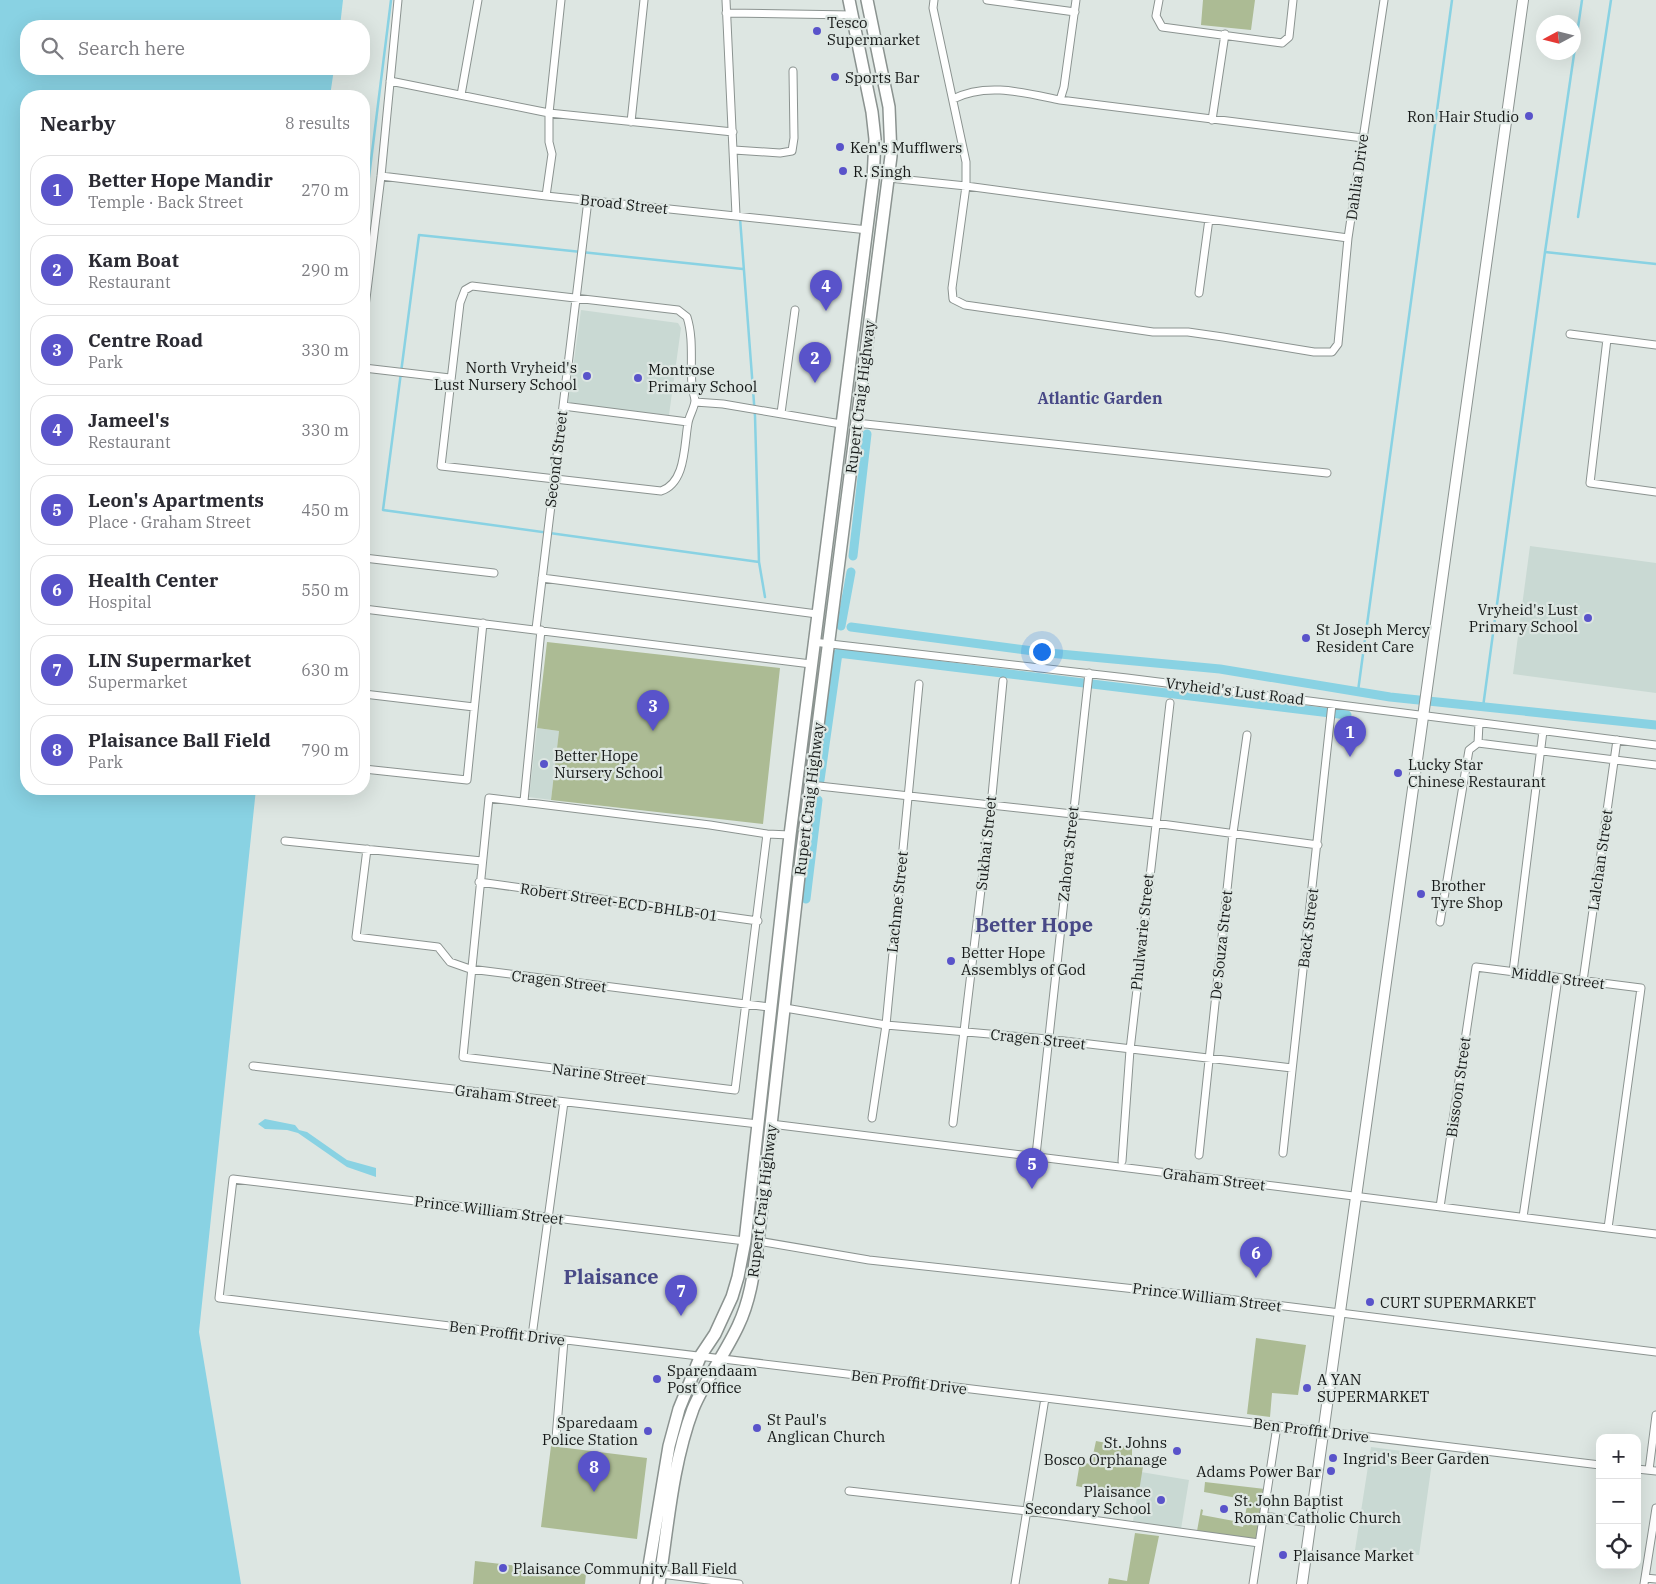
<!DOCTYPE html>
<html lang="en">
<head>
<meta charset="utf-8">
<style>
	body { margin:0; font-family:"IBM Plex Serif",serif; background:#f2f2f3; color:#2b2b33 }
	.controls { position:absolute; right:15px; bottom:15px; display:grid; overflow:hidden; border-radius:10px; box-shadow:0 5px 20px #0002 }
	.controls button { width:45px; height:45px; display:grid; place-items:center; padding:0; border:0; border-bottom:1px solid #e1e1e2; background:#fff; color:#2b2b33; font:25px sans-serif }
	.compass { position:absolute; left:1536px; top:15px; width:45px; height:45px; border-radius:50%; background:#fff; box-shadow:0 5px 20px #0002; rotate:263deg }
	.you { position:absolute; left:1041px; top:651px; width:18px; height:18px; margin:-12px; border:4px solid #fff; border-radius:50%; background:#1a73e8; box-shadow:0 0 0 8px #1a73e833 }
	.badge { display:grid; place-items:center; width:32px; height:32px; border-radius:50%; background:#5953ca; color:#fff; font-size:16px; font-weight:700 }
	.pin { position:absolute; translate:-50% -41px; filter:drop-shadow(0 1px 2px #0008) }
	.pin::after { content:''; position:absolute; top:26px; width:18px; height:15px; background:inherit; clip-path:polygon(0 0,100% 0,50% 100%) }
	.list { margin:0; padding:0; list-style:none }
	h2 { display:flex; justify-content:space-between; align-items:center; height:65px; margin:0; padding:0 20px; font-size:21px }
	h2 small { font-size:16px; font-weight:400; color:#7c7c81 }
	.list li { display:grid; grid-template-columns:32px 1fr auto; gap:15px; align-items:center; box-sizing:border-box; height:70px; margin:0 10px 10px; padding:0 10px; border:1px solid #e1e1e2; border-radius:20px }
	.list b { display:block; font-size:19px; white-space:nowrap }
	.list p { margin:0; font-size:16px; white-space:nowrap; color:#7c7c81 }
	.list em { font-size:16px; font-style:normal; color:#7c7c81 }
	.icon { flex:none; width:28px; height:28px; fill:none; stroke:currentColor; stroke-width:2; stroke-linecap:round; stroke-linejoin:round }
	.map { position:relative; flex:none; width:1656px; height:1584px; overflow:hidden }
	.search { position:absolute; background:#fff; box-shadow:0 5px 20px #0002; left:20px; top:20px; width:350px; height:55px; display:flex; align-items:center; gap:12px; box-sizing:border-box; padding:0 18px; border-radius:20px; color:#7c7c81; font-size:19px }
	.panel { position:absolute; background:#fff; box-shadow:0 5px 20px #0002; left:20px; top:90px; width:350px; height:705px; border-radius:20px }
	.map>svg:first-child { display:block }
</style>
</head>
<body>
<div class="map">
<svg width="1656" height="1584" viewBox="0 0 1656 1584">
	<rect width="100%" height="100%" fill="#dde6e2"/>
	<path fill="#c9d9d3" d="M 581,310 L 678,323 L 681,328 L 669,415 L 568,404 Z
		M 1530,546 L 1656,563 L 1656,693 L 1513,674 Z
		M 537,728 L 559,731 L 551,800 L 529,797 Z
		M 1371,1447 L 1433,1455 L 1419,1555 L 1355,1550 Z
		M 1141,1472 L 1189,1480 L 1181,1529 L 1133,1521 Z"/>
	<path fill="#acbb94" d="M 1203,0 L 1255,0 L 1251,30 L 1201,25 Z
		M 547,642 L 780,668 L 763,824 L 551,800 L 559,731 L 537,728 Z
		M 1256,1338 L 1306,1345 L 1298,1395 L 1272,1393 L 1270,1417 L 1247,1414 Z
		M 1096,1441 L 1132,1448 L 1132,1459 L 1144,1460 L 1138,1498 L 1076,1486 L 1080,1462 L 1091,1464 Z
		M 551,1446 L 647,1458 L 637,1539 L 541,1527 Z
		M 1205,1482 L 1265,1489 L 1257,1539 L 1197,1531 L 1201,1509 L 1203,1510 L 1202,1515 L 1234,1521 L 1234,1525 L 1243,1527 L 1248,1500 L 1204,1492 Z
		M 1135,1533 L 1159,1536 L 1149,1584 L 1108,1584 L 1109,1578 L 1127,1581 Z
		M 475,1561 L 586,1574 L 585,1584 L 473,1584 Z"/>
	<path fill="#89d2e3" d="M 0,0 L 343,0 L 340,26 L 26,26 L 26,69 L 334,69 L 330,96 L 26,96 L 26,789 L 256,789 L 199,1332 L 241,1584 L 0,1584 Z
		M 265,1119 L 295,1125 L 299,1130 L 307,1132 L 347,1160 L 376,1168 L 376,1177 L 347,1167 L 298,1133 L 287,1130 L 265,1129 L 258,1124 Z"/>
	<g fill="none" stroke-linecap="round" stroke-linejoin="round">
		<path stroke="#89d2e3" stroke-width="2.5" d="M 364,217 L 391,0
			M 1578,217 L 1611,0
			M 740,218 L 755,416 L 759,562 L 383,510 L 419,235 L 743,269
			M 1545,252 L 1656,264
			M 759,562 L 765,597
			M 1358,691 L 1452,0
			M 1483,707 L 1545,252 L 1582,0"/>
		<path stroke="#89d2e3" stroke-width="9" d="M 853,556 L 867,434
			M 841,626 L 851,572
			M 851,627 L 1049,653 L 1220,669 L 1390,697 L 1656,725
			M 820,780 L 838,653 L 1347,715
			M 806,899 L 818,800"/>
		<defs>
			<path id="street" d="M 726,0 L 736,215
				M 934,0 L 933,8 L 966,162 L 966,186 L 952,288 L 953,299 L 965,305 L 1153,332 L 1188,332 L 1223,337 L 1314,352 L 1332,352 L 1338,344 L 1348,238 L 1384,0
				M 987,0 L 1075,12
				M 1159,0 L 1156,16 L 1162,27 L 1282,43 L 1289,37 L 1293,0
				M 726,13 L 852,15
				M 390,81 L 549,113 L 733,132
				M 461,95 L 478,0
				M 953,99 C 987,82 1025,93 1060,100 L 1363,138
				M 1060,100 L 1064,87 L 1076,0
				M 1212,120 L 1225,34
				M 631,122 L 644,0
				M 734,150 L 780,153 L 792,151 L 794,138 L 793,71
				M 381,176 L 546,196 L 868,230
				M 889,178 L 966,186 L 1348,238
				M 546,196 L 552,154 L 549,142 L 549,113 L 561,0
				M 472,286 L 678,310 L 687,317 C 694,339 690,363 692,386 C 692,391 695,396 695,401 C 694,409 689,416 688,423 C 684,445 686,483 661,491 L 441,466 L 460,303 L 465,290 Z
				M 1199,293 L 1209,219
				M 364,315 L 381,176 L 398,0
				M 1570,334 L 1656,345
				M 1607,339 L 1590,483 L 1656,492
				M 364,368 L 450,378
				M 695,402 L 723,404 L 841,424
				M 563,406 L 688,422
				M 781,413 L 795,310
				M 856,423 L 1327,473
				M 364,558 L 494,573
				M 542,578 L 817,614
				M 364,609 L 811,664
				M 536,629 L 588,200
				M 813,642 L 1127,678 L 1656,745
				M 364,694 L 474,707
				M 1478,743 L 1656,765
				M 364,769 L 467,780 L 483,623
				M 810,785 L 1154,823 L 1318,845
				M 524,801 L 541,630
				M 767,834 L 735,1090 L 463,1057 L 489,798 L 710,825 L 767,834 L 790,835
				M 285,841 L 482,861
				M 367,849 L 356,937 L 438,947 L 450,962 L 470,969 L 769,1007
				M 479,882 L 758,921
				M 1440,922 L 1469,750 L 1478,743 L 1479,723
				M 1513,972 L 1543,731
				M 1583,981 L 1617,740
				M 785,1008 L 886,1025 L 1047,1039 L 1292,1068
				M 253,1066 L 758,1124
				M 872,1118 L 886,1025 L 919,684
				M 953,1123 L 991,806 L 1003,681
				M 771,1124 C 1066,1158 1361,1198 1656,1234
				M 1283,1153 L 1332,704
				M 1036,1155 L 1089,673
				M 1199,1155 L 1233,833 L 1247,735
				M 1122,1161 L 1130,1050 L 1170,703
				M 1440,1207 L 1476,967 L 1641,988 L 1608,1228
				M 1523,1217 L 1558,978
				M 745,1241 L 233,1179 L 219,1298 L 1600,1465
				M 758,1241 L 869,1260 L 1227,1299 L 1656,1352
				M 532,1336 L 564,1102
				M 556,1438 L 564,1340
				M 1637,1469 L 1656,1471
				M 1649,1470 L 1656,1415
				M 849,1491 L 1027,1511 L 1259,1543
				M 1264,1516 L 1310,1523
				M 661,1574 L 739,1584
				M 1645,1578 L 1656,1579
				M 1015,1584 L 1045,1398
				M 1253,1584 L 1277,1426
				M 1644,1584 L 1656,1508"/>
			<path id="secondary" d="M 1302,1584 L 1523,0"/>
			<path id="primary" d="M 646,1584 L 669,1446 L 679,1409 L 701,1355 L 715,1334 L 732,1297 L 738,1277 L 745,1241 L 790,835 L 873,180 L 875,139 L 872,112 L 849,0
				M 659,1584 C 668,1526 672,1465 693,1409 C 705,1380 725,1354 738,1326 C 751,1299 754,1270 758,1241 L 801,858 L 891,156 L 889,107 L 867,0"/>
		</defs>
		<use href="#street" stroke="#8b9390" stroke-width="9"/>
		<use href="#secondary" stroke="#8b9390" stroke-width="12"/>
		<use href="#primary" stroke="#8b9390" stroke-width="14"/>
		<use href="#street" stroke="#fff" stroke-width="7"/>
		<use href="#secondary" stroke="#fff" stroke-width="10"/>
		<use href="#primary" stroke="#fff" stroke-width="11"/>
	</g>
	<g fill="#5953ca" stroke="#dde6e2" stroke-width="2">
		<circle cx="817" cy="31" r="5"/>
		<circle cx="835" cy="77" r="5"/>
		<circle cx="1529" cy="116" r="5"/>
		<circle cx="840" cy="147" r="5"/>
		<circle cx="843" cy="171" r="5"/>
		<circle cx="587" cy="376" r="5"/>
		<circle cx="638" cy="378" r="5"/>
		<circle cx="1588" cy="618" r="5"/>
		<circle cx="1306" cy="638" r="5"/>
		<circle cx="544" cy="764" r="5"/>
		<circle cx="1398" cy="773" r="5"/>
		<circle cx="1421" cy="894" r="5"/>
		<circle cx="951" cy="961" r="5"/>
		<circle cx="1370" cy="1302" r="5"/>
		<circle cx="657" cy="1379" r="5"/>
		<circle cx="1307" cy="1388" r="5"/>
		<circle cx="757" cy="1428" r="5"/>
		<circle cx="648" cy="1431" r="5"/>
		<circle cx="1177" cy="1451" r="5"/>
		<circle cx="1333" cy="1458" r="5"/>
		<circle cx="1331" cy="1471" r="5"/>
		<circle cx="1161" cy="1500" r="5"/>
		<circle cx="1224" cy="1509" r="5"/>
		<circle cx="1283" cy="1555" r="5"/>
		<circle cx="503" cy="1568" r="5"/>
	</g>
	<g text-anchor="middle" dominant-baseline="central" stroke-width="4.5" stroke-linejoin="round" paint-order="stroke">
		<g font-size="15" fill="#161918" stroke="#dde6e2" text-anchor="start">
			<text x="827" y="22">Tesco<tspan x="827" dy="17">Supermarket</tspan></text>
			<text x="845" y="77">Sports Bar</text>
			<text x="1519" y="116" text-anchor="end">Ron Hair Studio</text>
			<text x="850" y="147">Ken's Mufflwers</text>
			<text x="853" y="171">R. Singh</text>
			<text x="577" y="367" text-anchor="end">North Vryheid's<tspan x="577" dy="17">Lust Nursery School</tspan></text>
			<text x="648" y="369">Montrose<tspan x="648" dy="17">Primary School</tspan></text>
			<text x="1578" y="609" text-anchor="end">Vryheid's Lust<tspan x="1578" dy="17">Primary School</tspan></text>
			<text x="1316" y="629">St Joseph Mercy<tspan x="1316" dy="17">Resident Care</tspan></text>
			<text x="554" y="755">Better Hope<tspan x="554" dy="17">Nursery School</tspan></text>
			<text x="1408" y="764">Lucky Star<tspan x="1408" dy="17">Chinese Restaurant</tspan></text>
			<text x="1431" y="885">Brother<tspan x="1431" dy="17">Tyre Shop</tspan></text>
			<text x="961" y="952">Better Hope<tspan x="961" dy="17">Assemblys of God</tspan></text>
			<text x="1380" y="1302">CURT SUPERMARKET</text>
			<text x="667" y="1370">Sparendaam<tspan x="667" dy="17">Post Office</tspan></text>
			<text x="1317" y="1379">A YAN<tspan x="1317" dy="17">SUPERMARKET</tspan></text>
			<text x="767" y="1419">St Paul's<tspan x="767" dy="17">Anglican Church</tspan></text>
			<text x="638" y="1422" text-anchor="end">Sparedaam<tspan x="638" dy="17">Police Station</tspan></text>
			<text x="1167" y="1442" text-anchor="end">St. Johns<tspan x="1167" dy="17">Bosco Orphanage</tspan></text>
			<text x="1343" y="1458">Ingrid's Beer Garden</text>
			<text x="1321" y="1471" text-anchor="end">Adams Power Bar</text>
			<text x="1151" y="1491" text-anchor="end">Plaisance<tspan x="1151" dy="17">Secondary School</tspan></text>
			<text x="1234" y="1500">St. John Baptist<tspan x="1234" dy="17">Roman Catholic Church</tspan></text>
			<text x="1293" y="1555">Plaisance Market</text>
			<text x="513" y="1568">Plaisance Community Ball Field</text>
		</g>
		<g font-size="15" fill="#161918" stroke="#dde6e2">
			<text transform="translate(1357 177) rotate(-82)">Dahlia Drive</text>
			<text transform="translate(624 204) rotate(6)">Broad Street</text>
			<text transform="translate(860 397) rotate(-83)">Rupert Craig Highway</text>
			<text transform="translate(556 459) rotate(-83)">Second Street</text>
			<text transform="translate(1235 691) rotate(7)">Vryheid's Lust Road</text>
			<text transform="translate(809 799) rotate(-83)">Rupert Craig Highway</text>
			<text transform="translate(986 843) rotate(-84)">Sukhai Street</text>
			<text transform="translate(1068 854) rotate(-84)">Zahora Street</text>
			<text transform="translate(1600 860) rotate(-82)">Lalchan Street</text>
			<text transform="translate(619 902) rotate(8)">Robert Street-ECD-BHLB-01</text>
			<text transform="translate(897 902) rotate(-84)">Lachme Street</text>
			<text transform="translate(1308 928) rotate(-83)">Back Street</text>
			<text transform="translate(1142 932) rotate(-84)">Phulwarie Street</text>
			<text transform="translate(1221 945) rotate(-84)">De Souza Street</text>
			<text transform="translate(1558 978) rotate(7)">Middle Street</text>
			<text transform="translate(559 981) rotate(7)">Cragen Street</text>
			<text transform="translate(1038 1039) rotate(6)">Cragen Street</text>
			<text transform="translate(599 1074) rotate(7)">Narine Street</text>
			<text transform="translate(1458 1087) rotate(-82)">Bissoon Street</text>
			<text transform="translate(506 1096) rotate(7)">Graham Street</text>
			<text transform="translate(1214 1179) rotate(7)">Graham Street</text>
			<text transform="translate(762 1201) rotate(-83)">Rupert Craig Highway</text>
			<text transform="translate(489 1210) rotate(7)">Prince William Street</text>
			<text transform="translate(1207 1297) rotate(7)">Prince William Street</text>
			<text transform="translate(507 1333) rotate(7)">Ben Proffit Drive</text>
			<text transform="translate(909 1382) rotate(7)">Ben Proffit Drive</text>
			<text transform="translate(1311 1430) rotate(7)">Ben Proffit Drive</text>
		</g>
		<g font-size="16" font-weight="bold" fill="#484987" stroke="#dde6e2">
			<text x="1100" y="398">Atlantic Garden</text>
		</g>
		<g font-size="20" font-weight="bold" fill="#484987" stroke="#dde6e2">
			<text x="1034" y="924">Better Hope</text>
			<text x="611" y="1276">Plaisance</text>
		</g>
	</g>
</svg>
<div class="controls">
<button>+</button>
<button>−</button>
<button><svg class="icon" aria-label="locate" viewBox="0 0 24 24"><circle cx="12" cy="12" r="6"/><path d="M12 2v4M12 18v4M2 12h4M18 12h4"/></svg></button>
</div>
<svg class="compass" viewBox="-18 -18 36 36"><path d="M0-13l5 13h-10z" fill="#e53935"/><path d="M0 13l5-13h-10z" fill="#7c7c81"/></svg>
<div class="you"></div>
<div class="pin badge" style="left:1350px;top:757px">1</div>
<div class="pin badge" style="left:815px;top:383px">2</div>
<div class="pin badge" style="left:653px;top:731px">3</div>
<div class="pin badge" style="left:826px;top:311px">4</div>
<div class="pin badge" style="left:1032px;top:1189px">5</div>
<div class="pin badge" style="left:1256px;top:1278px">6</div>
<div class="pin badge" style="left:681px;top:1316px">7</div>
<div class="pin badge" style="left:594px;top:1492px">8</div>
<div class="search"><svg class="icon" aria-label="search" viewBox="0 0 24 24"><circle cx="10" cy="10" r="6"/><path d="M15 15l6 6"/></svg>Search here</div>
<section class="panel">
<h2>Nearby<small>8 results</small></h2>
<ul class="list">
<li><span class="badge">1</span><div><b>Better Hope Mandir</b><p>Temple · Back Street</p></div><em>270 m</em></li>
<li><span class="badge">2</span><div><b>Kam Boat</b><p>Restaurant</p></div><em>290 m</em></li>
<li><span class="badge">3</span><div><b>Centre Road</b><p>Park</p></div><em>330 m</em></li>
<li><span class="badge">4</span><div><b>Jameel's</b><p>Restaurant</p></div><em>330 m</em></li>
<li><span class="badge">5</span><div><b>Leon's Apartments</b><p>Place · Graham Street</p></div><em>450 m</em></li>
<li><span class="badge">6</span><div><b>Health Center</b><p>Hospital</p></div><em>550 m</em></li>
<li><span class="badge">7</span><div><b>LIN Supermarket</b><p>Supermarket</p></div><em>630 m</em></li>
<li><span class="badge">8</span><div><b>Plaisance Ball Field</b><p>Park</p></div><em>790 m</em></li>
</ul>
</section>
</div>
</body>
</html>
